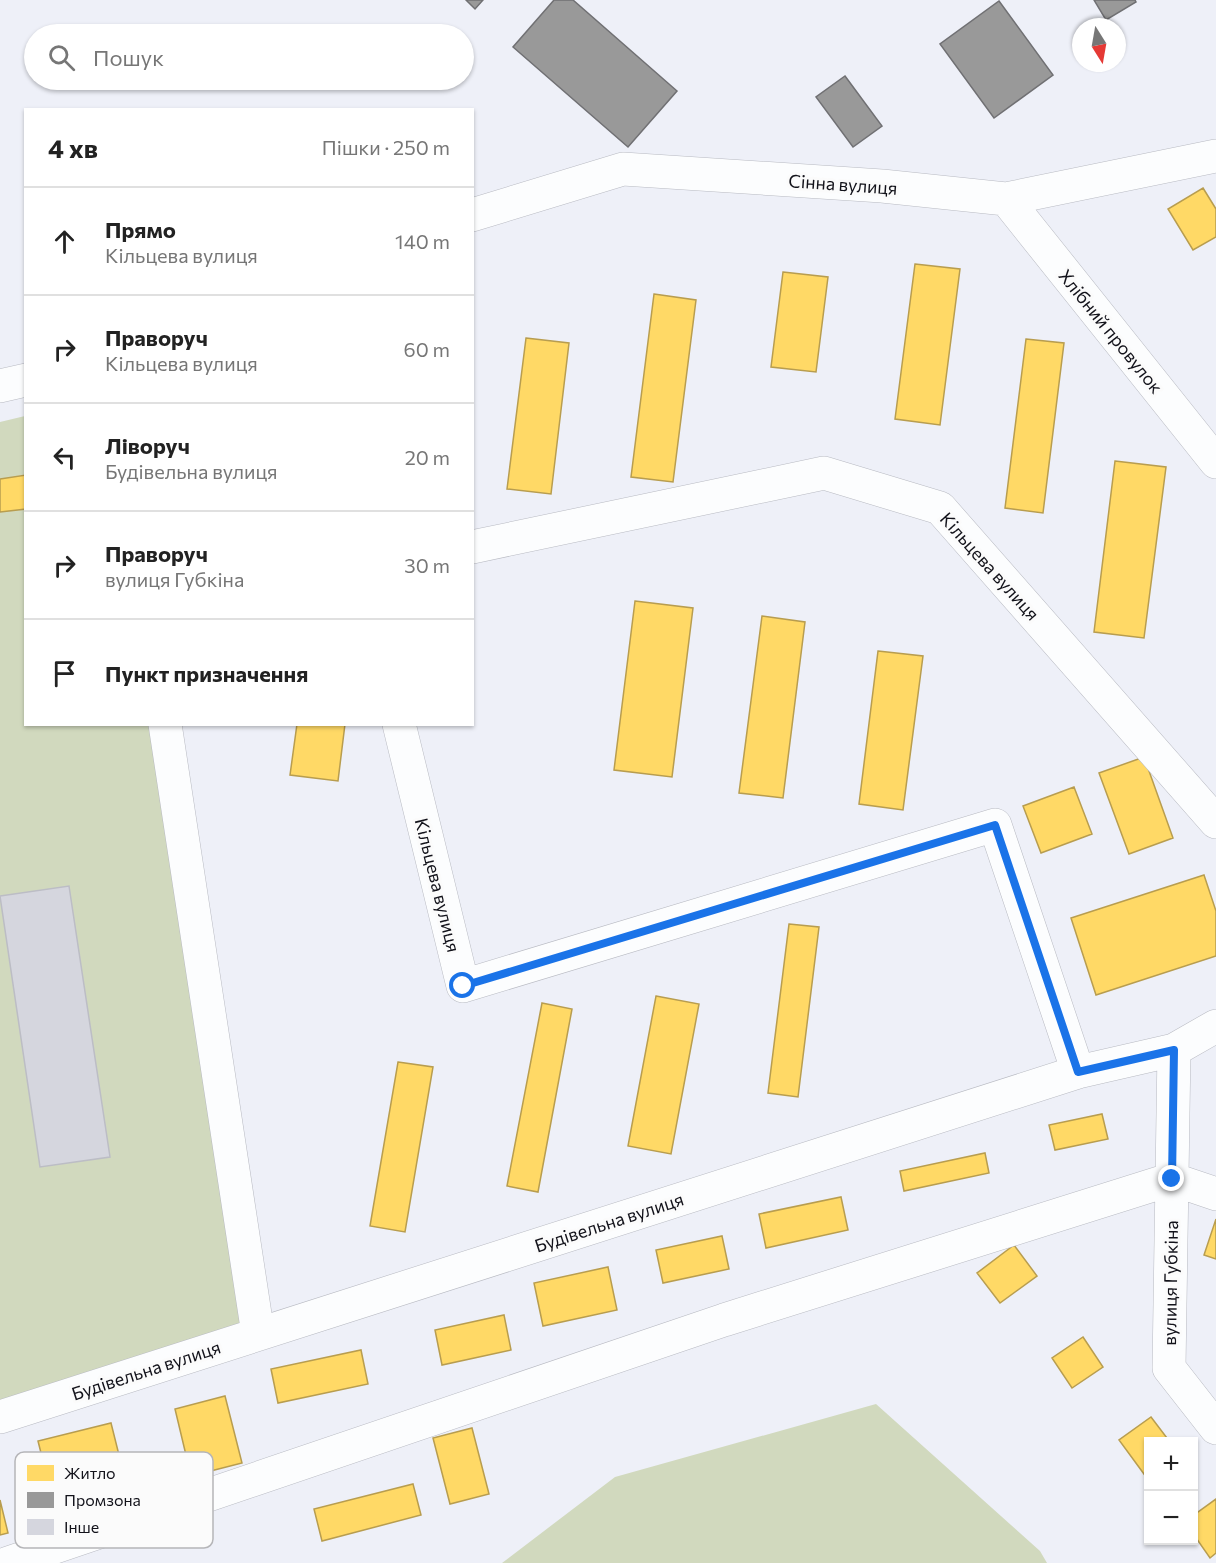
<!DOCTYPE html>
<html lang="uk">
<head>
<meta charset="utf-8">
<style>
	body { margin:0; font-family:Commissioner,sans-serif; background:#f2f2f2; color:#222 }
	.controls { position:absolute; right:18px; bottom:18px; display:grid; overflow:hidden; border-radius:0px; box-shadow:0 2px 4px #0004 }
	.controls button { width:54px; height:54px; display:grid; place-items:center; padding:0; border:0; border-bottom:2px solid #e0e0e0; background:#fff; color:#222; font:30px sans-serif }
	.compass { position:absolute; left:1072px; top:18px; width:54px; height:54px; border-radius:50%; background:#fff; box-shadow:0 2px 4px #0004; rotate:169deg }
	.stop { position:absolute; width:18px; height:18px; margin:-14px; border:4px solid #1a73e8; border-radius:50%; background:#fff }
	.stop.end { background:#1a73e8; border-color:#fff; box-shadow:0 2px 6px #0008 }
	.list { margin:0; padding:0; list-style:none }
	h2 { display:flex; justify-content:space-between; align-items:center; height:78px; margin:0; padding:0 24px; font-size:26px }
	h2 small { font-size:20px; font-weight:400; color:#767676 }
	.list li { display:grid; grid-template-columns:39px 1fr auto; gap:18px; align-items:center; box-sizing:border-box; height:108px; padding:0 24px; border-top:2px solid #e0e0e0 }
	.list b { display:block; font-size:22px; white-space:nowrap }
	.list p { margin:0; font-size:20px; white-space:nowrap; color:#767676 }
	.list em { font-size:20px; font-style:normal; color:#767676 }
	.icon { flex:none; width:33px; height:33px; fill:none; stroke:currentColor; stroke-width:2; stroke-linecap:round; stroke-linejoin:round }
	.map { position:relative; flex:none; width:1216px; height:1563px; overflow:hidden }
	.search { position:absolute; background:#fff; box-shadow:0 2px 4px #0004; left:24px; top:24px; width:450px; height:66px; display:flex; align-items:center; gap:15px; box-sizing:border-box; padding:0 21px; border-radius:33px; color:#767676; font-size:22px }
	.panel { position:absolute; background:#fff; box-shadow:0 2px 4px #0004; left:24px; top:108px; width:450px; height:618px; border-radius:0px }
	.map>svg:first-child { display:block }
</style>
</head>
<body>
<div class="map">
<svg width="1216" height="1563" viewBox="0 0 1216 1563">
	<rect width="100%" height="100%" fill="#eef0f8"/>
	<path fill="#d1d9be" d="M 25,416 L 26,724 L 151,725 L 258,1334 L 0,1417 L 0,422 Z
		M 876,1404 L 1040,1551 L 1047,1563 L 502,1563 L 615,1477 Z"/>
	<path fill="#ffd966" stroke="#b89d4f" stroke-width="1.5" d="M 1203,188 L 1216,209 L 1216,237 L 1193,250 L 1168,209 Z
		M 915,264 L 960,269 L 940,425 L 895,419 Z
		M 783,272 L 828,277 L 816,372 L 771,367 Z
		M 654,294 L 696,300 L 673,482 L 631,477 Z
		M 526,338 L 569,343 L 551,494 L 507,489 Z
		M 1026,339 L 1064,343 L 1043,513 L 1005,508 Z
		M 1115,461 L 1166,467 L 1144,638 L 1094,632 Z
		M 26,475 L 26,509 L 0,512 L 0,479 Z
		M 635,601 L 693,608 L 672,777 L 614,770 Z
		M 762,616 L 805,622 L 783,798 L 739,793 Z
		M 878,651 L 923,656 L 903,810 L 859,804 Z
		M 297,724 L 345,724 L 338,781 L 290,775 Z
		M 1144,757 L 1173,838 L 1129,854 L 1099,773 Z
		M 1074,787 L 1092,834 L 1041,853 L 1023,806 Z
		M 1204,875 L 1216,911 L 1216,956 L 1096,995 L 1071,918 Z
		M 789,924 L 819,927 L 798,1097 L 768,1093 Z
		M 656,996 L 699,1004 L 671,1154 L 628,1146 Z
		M 542,1003 L 572,1009 L 538,1192 L 507,1186 Z
		M 398,1062 L 433,1067 L 405,1232 L 370,1226 Z
		M 1102,1114 L 1108,1139 L 1055,1150 L 1049,1125 Z
		M 985,1153 L 989,1173 L 904,1191 L 900,1171 Z
		M 841,1197 L 848,1230 L 766,1248 L 759,1214 Z
		M 1216,1219 L 1216,1259 L 1204,1255 Z
		M 722,1236 L 729,1269 L 663,1283 L 656,1250 Z
		M 1014,1245 L 1037,1276 L 1000,1303 L 977,1273 Z
		M 608,1267 L 617,1310 L 543,1326 L 534,1283 Z
		M 504,1315 L 511,1350 L 442,1365 L 435,1330 Z
		M 1083,1337 L 1103,1367 L 1072,1388 L 1052,1358 Z
		M 361,1350 L 368,1384 L 278,1403 L 271,1369 Z
		M 225,1396 L 242,1463 L 191,1476 L 175,1409 Z
		M 1151,1417 L 1170,1442 L 1148,1442 L 1148,1470 L 1144,1474 L 1119,1440 Z
		M 111,1423 L 120,1459 L 47,1477 L 38,1441 Z
		M 472,1428 L 489,1494 L 450,1504 L 433,1438 Z
		M 413,1484 L 421,1515 L 322,1541 L 314,1509 Z
		M 1216,1499 L 1216,1553 L 1210,1558 L 1194,1535 L 1194,1515 Z
		M 0,1500 L 8,1533 L 0,1535 Z"/>
	<path fill="#999" stroke="#707073" stroke-width="1.5" d="M 466,0 L 483,0 L 475,9 Z
		M 554,0 L 573,0 L 677,91 L 628,147 L 513,47 Z
		M 1094,0 L 1135,0 L 1136,2 L 1106,20 Z
		M 999,1 L 1053,75 L 994,118 L 940,44 Z
		M 845,76 L 882,126 L 853,147 L 816,97 Z"/>
	<path fill="#d5d6de" stroke="#bcbdc5" stroke-width="1.5" d="M 69,886 L 110,1157 L 40,1167 L 0,896 Z"/>
	<g fill="none" stroke-linecap="round" stroke-linejoin="round">
		<defs>
			<path id="minor" d="M 1006,199 L 1216,462
				M 472,215 L 623,169 L 882,186 L 1006,199 L 1216,156
				M 0,386 L 26,380
				M 472,547 L 824,473 L 940,508 L 1216,822
				M 165,724 L 258,1334
				M 399,724 L 463,986 L 995,825 L 1078,1072
				M 1174,1050 L 1169,1368 L 1216,1428
				M 0,1417 L 1078,1072 L 1174,1050 L 1216,1026
				M 8,1563 L 724,1320 L 1172,1179 L 1216,1194"/>
		</defs>
		<use href="#minor" stroke="#b8bac2" stroke-width="34"/>
		<use href="#minor" stroke="#fcfdfe" stroke-width="33"/>
	</g>
	<g fill="none" stroke-linecap="round" stroke-linejoin="round">
		<path stroke="#1a73e8" stroke-width="8" d="M 463,986 L 995,825 L 1078,1072 L 1174,1050 L 1172,1179"/>
	</g>
	<g text-anchor="middle" dominant-baseline="central" stroke-width="6" stroke-linejoin="round" paint-order="stroke">
		<g font-size="18" fill="#12121a" stroke="#fbfbfb">
			<text transform="translate(843 184) rotate(4)">Сінна вулиця</text>
			<text transform="translate(1111 331) rotate(51)">Хлібний провулок</text>
			<text transform="translate(990 566) rotate(48)">Кільцева вулиця</text>
			<text transform="translate(438 885) rotate(76)">Кільцева вулиця</text>
			<text transform="translate(609 1222) rotate(-18)">Будівельна вулиця</text>
			<text transform="translate(1170 1283) rotate(-89)">вулиця Губкіна</text>
			<text transform="translate(146 1370) rotate(-18)">Будівельна вулиця</text>
		</g>
	</g>
	<rect x="15" y="1452" width="198" height="96" rx="9" fill="#fbfbfb" stroke="#b5b5b8" stroke-width="1.5"/>
	<rect x="27" y="1465" width="27" height="16" fill="#ffd966"/>
	<rect x="27" y="1492" width="27" height="16" fill="#999"/>
	<rect x="27" y="1519" width="27" height="16" fill="#d5d6de"/>
	<g font-size="16" fill="#12121a">
		<text x="64" y="1479">Житло</text>
		<text x="64" y="1506">Промзона</text>
		<text x="64" y="1533">Інше</text>
	</g>
</svg>
<div class="controls">
<button>+</button>
<button>−</button>
</div>
<svg class="compass" viewBox="-18 -18 36 36"><path d="M0-13l5 13h-10z" fill="#e53935"/><path d="M0 13l5-13h-10z" fill="#767676"/></svg>
<div class="stop" style="left:463px;top:986px"></div>
<div class="stop end" style="left:1172px;top:1179px"></div>
<div class="search"><svg class="icon" aria-label="search" viewBox="0 0 24 24"><circle cx="10" cy="10" r="6"/><path d="M15 15l6 6"/></svg>Пошук</div>
<section class="panel">
<h2>4 хв<small>Пішки · 250 m</small></h2>
<ul class="list">
<li><svg class="icon" aria-label="ahead" viewBox="0 0 24 24"><path d="M12 20V5M6 11l6-6 6 6"/></svg><div><b>Прямо</b><p>Кільцева вулиця</p></div><em>140 m</em></li>
<li><svg class="icon" aria-label="right" viewBox="0 0 24 24"><path d="M7 20v-9h11M14 6l5 5-5 5"/></svg><div><b>Праворуч</b><p>Кільцева вулиця</p></div><em>60 m</em></li>
<li><svg class="icon" aria-label="left" viewBox="0 0 24 24"><path d="M17 20v-9H6M10 6l-5 5 5 5"/></svg><div><b>Ліворуч</b><p>Будівельна вулиця</p></div><em>20 m</em></li>
<li><svg class="icon" aria-label="right" viewBox="0 0 24 24"><path d="M7 20v-9h11M14 6l5 5-5 5"/></svg><div><b>Праворуч</b><p>вулиця Губкіна</p></div><em>30 m</em></li>
<li><svg class="icon" aria-label="arrive" viewBox="0 0 24 24"><path d="M6 21V4h12l-3 4 3 4H6"/></svg><div><b>Пункт призначення</b></div></li>
</ul>
</section>
</div>
</body>
</html>
